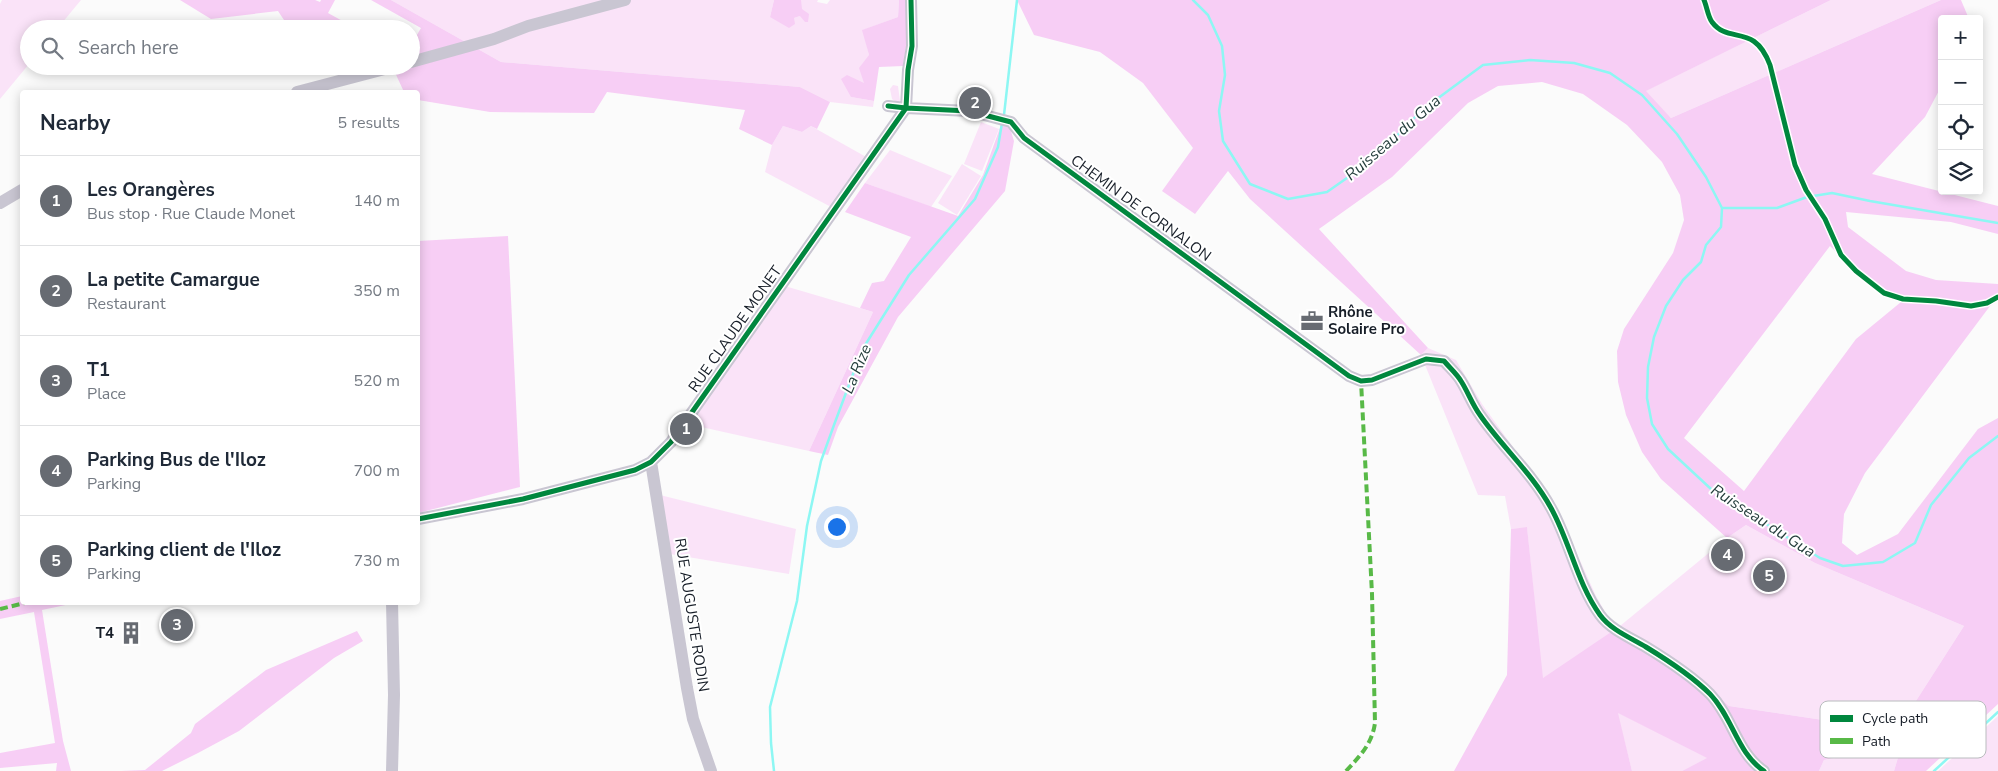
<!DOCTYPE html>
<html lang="en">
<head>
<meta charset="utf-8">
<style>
	body { margin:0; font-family:"Nunito Sans",sans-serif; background:#f2f2f3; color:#1f2937 }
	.controls { position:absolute; right:15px; top:15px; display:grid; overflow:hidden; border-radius:5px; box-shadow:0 2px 12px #0003 }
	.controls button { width:45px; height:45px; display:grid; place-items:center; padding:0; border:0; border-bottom:1px solid #e0e1e3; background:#fff; color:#1f2937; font:25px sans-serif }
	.you { position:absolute; left:836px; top:526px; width:18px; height:18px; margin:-12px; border:4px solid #fff; border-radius:50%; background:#1a73e8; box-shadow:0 0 0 8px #1a73e833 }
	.badge { display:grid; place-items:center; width:32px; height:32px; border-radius:50%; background:#676b72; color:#fff; font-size:16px; font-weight:700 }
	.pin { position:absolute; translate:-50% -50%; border:2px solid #fff; box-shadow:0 1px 5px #0006 }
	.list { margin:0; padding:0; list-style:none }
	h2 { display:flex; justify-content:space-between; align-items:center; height:65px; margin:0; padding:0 20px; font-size:21px }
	h2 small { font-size:16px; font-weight:400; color:#747a83 }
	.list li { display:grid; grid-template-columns:32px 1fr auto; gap:15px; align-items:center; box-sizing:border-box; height:90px; padding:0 20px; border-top:1px solid #e0e1e3 }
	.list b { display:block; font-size:19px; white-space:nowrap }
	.list p { margin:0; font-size:16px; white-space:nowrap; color:#747a83 }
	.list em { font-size:16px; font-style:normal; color:#747a83 }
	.icon { flex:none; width:28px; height:28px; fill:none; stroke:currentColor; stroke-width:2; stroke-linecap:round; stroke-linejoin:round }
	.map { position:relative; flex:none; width:1998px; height:771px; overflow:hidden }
	.search { position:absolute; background:#fff; box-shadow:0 2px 12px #0003; left:20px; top:20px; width:400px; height:55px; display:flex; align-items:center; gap:12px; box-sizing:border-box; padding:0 18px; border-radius:28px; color:#747a83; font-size:19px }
	.panel { position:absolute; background:#fff; box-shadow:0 2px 12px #0003; left:20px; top:90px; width:400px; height:515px; border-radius:5px }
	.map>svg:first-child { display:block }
</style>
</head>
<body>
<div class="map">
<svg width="1998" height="771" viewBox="0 0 1998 771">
	<rect width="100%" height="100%" fill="#fbfbfb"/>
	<path fill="#fae3f8" d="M 2,0 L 81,0 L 57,29 L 29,29 L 29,64 L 0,99 L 0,4 Z
		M 391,0 L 774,0 L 770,17 L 794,18 L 800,16 L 801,0 L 818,0 L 817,2 L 827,4 L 830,0 L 899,0 L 898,17 L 863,30 L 869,55 L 864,84 L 851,97 L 874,101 L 873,107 L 830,102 L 800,87 L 501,62 Z
		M 1831,0 L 1941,0 L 1671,118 L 1645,91 Z
		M 893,85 L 898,86 L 900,101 L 896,102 L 892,99 L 890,89 Z
		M 981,122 L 999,129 L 982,171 L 964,164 Z
		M 783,126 L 802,132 L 811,126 L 868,158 L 833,208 L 765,172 L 772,145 Z
		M 890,150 L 952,176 L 931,207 L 865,183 Z
		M 962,164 L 981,176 L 957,215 L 938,203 Z
		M 778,284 L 873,312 L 809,451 L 679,422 Z
		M 1428,348 L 1456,360 L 1482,404 L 1556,507 L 1596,596 L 1608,617 L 1620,626 L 1727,538 L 1746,525 L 1815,563 L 1964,626 L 1914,704 L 1894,771 L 1819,771 L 1824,760 L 1870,752 L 1823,720 L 1729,706 L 1685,666 L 1542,678 L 1527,528 L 1511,529 L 1505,496 L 1478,495 L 1421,355 Z
		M 660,495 L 796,529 L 789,574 L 670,554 Z
		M 1617,712 L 1708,758 L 1682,771 L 1632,771 Z
		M 1998,716 L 1998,771 L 1938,771 Z"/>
	<path fill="#f7cef5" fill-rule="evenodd" d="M 180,0 L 315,0 L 320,2 L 321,0 L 335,0 L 328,13 L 357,29 L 290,29 L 278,11 L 211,19 Z
		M 371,0 L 391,0 L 501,62 L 800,87 L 830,102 L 817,129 L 811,126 L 802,132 L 783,126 L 772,145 L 739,129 L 745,110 L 607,92 L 594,113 L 490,112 L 418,100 L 418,92 L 404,92 L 392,66 L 411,66 L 411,45 L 421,28 Z
		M 774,0 L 801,0 L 802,9 L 809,14 L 808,22 L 805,22 L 800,16 L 794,18 L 795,24 L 789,28 L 770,17 Z
		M 899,0 L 908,0 L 908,34 L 903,66 L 879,67 L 874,101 L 851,97 L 841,79 L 847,75 L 864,83 L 859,68 L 869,55 L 862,30 L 898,17 Z
		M 1017,0 L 1831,0 L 1646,91 L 1671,118 L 1941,0 L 1961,0 L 1969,19 L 1942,19 L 1942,85 L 1925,117 L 1872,174 L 1998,206 L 1998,234 L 1951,222 L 1846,212 L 1848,227 L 1906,271 L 1936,280 L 1998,284 L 1998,301 L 1990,306 L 1865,473 L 1844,514 L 1842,543 L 1857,555 L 1898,534 L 1978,429 L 1998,418 L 1998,704 L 1926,771 L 1894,771 L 1914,704 L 1964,626 L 1815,563 L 1746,525 L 1727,538 L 1661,479 L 1642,452 L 1626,415 L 1618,382 L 1617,351 L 1624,329 L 1673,253 L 1684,220 L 1680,195 L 1662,162 L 1627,125 L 1583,94 L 1542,82 L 1498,86 L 1468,103 L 1392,177 L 1319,229 L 1428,348 L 1421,355 L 1250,199 L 1228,171 L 1195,214 L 1162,191 L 1193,148 L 1143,83 L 1100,52 L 1034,35 ZM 1830,246 C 1837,252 1842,261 1848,267 C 1867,285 1879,291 1901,302 L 1856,339 L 1744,491 L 1684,438 Z
		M 1001,125 L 1010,128 L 1014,141 L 1005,191 L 898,317 L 838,427 L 828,455 L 809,451 L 873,312 L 860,308 L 872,283 L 884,281 L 911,237 L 845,212 L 865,183 L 958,216 L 983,175 Z
		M 508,236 L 520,487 L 418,513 L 418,241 Z
		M 1527,527 L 1543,678 L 1620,626 L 1685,666 L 1729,706 L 1823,720 L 1870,751 L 1824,760 L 1819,771 L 1682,771 L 1707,758 L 1618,713 L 1632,771 L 1454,771 L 1507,675 L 1511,529 Z
		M 22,596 L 22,602 L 75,603 L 42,610 L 63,741 L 71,771 L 56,771 L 57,763 L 0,768 L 0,753 L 55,743 L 34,612 L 0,619 L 0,601 Z
		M 357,631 L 363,641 L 334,658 L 239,731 L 198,753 L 162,771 L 121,771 L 145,770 L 191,733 L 195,724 L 266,670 Z"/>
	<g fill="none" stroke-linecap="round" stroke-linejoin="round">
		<path stroke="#8df7f3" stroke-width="2.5" d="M 1193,0 L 1208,15 L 1222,46 L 1225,75 L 1219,111 L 1223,141 L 1250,184 L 1288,199 L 1327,192 L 1374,159 L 1422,110 L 1483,65 L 1530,60 L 1574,63 L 1610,73 L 1642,95 L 1677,134 L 1706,177 L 1722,208 L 1721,227 L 1706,245 L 1701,262 L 1683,280 L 1666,306 L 1654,337 L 1648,367 L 1647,398 L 1652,424 L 1668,449 L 1711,489 L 1820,558 L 1843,566 L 1883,562 L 1915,543 L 1931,505 L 1969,458 L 1998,436
			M 1004,115 L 1017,0
			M 1722,208 L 1777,208 L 1807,197 L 1832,193 L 1870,201 L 1998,223
			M 774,771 L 771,743 L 770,707 L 797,601 L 807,526 L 821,461 L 834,425 L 862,350 L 909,275 L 975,199 L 998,147 L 1002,123
			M 1934,771 L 1998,712"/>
		<path stroke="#c9c6d2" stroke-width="12" d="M 411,62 L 494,39 L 528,26 L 625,0
			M 297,92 L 396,66
			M 888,106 L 906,108 L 969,111 L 1011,122 L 1024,138 L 1349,376 L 1361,381 L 1372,380 L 1426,359 L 1444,361 C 1450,368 1457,374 1461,381 C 1468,392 1472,404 1480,415 C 1502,447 1532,473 1551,508 C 1570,542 1577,583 1600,615 C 1611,630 1631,638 1646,647 C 1669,661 1692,676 1710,694 C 1733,718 1737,753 1764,771
			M 0,203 L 22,190
			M 651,462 L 687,688 L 693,719 L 711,771
			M 418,519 L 523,499 L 635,470 L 651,462 L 671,442 L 906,108 L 908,70 L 912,46 L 911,0
			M 392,771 L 394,695 L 392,602"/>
		<path stroke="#58b947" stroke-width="4" stroke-dasharray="8 4" stroke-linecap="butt" d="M 0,609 L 29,602
			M 1346,771 C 1360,756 1372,744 1375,723 L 1372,594 L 1361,381"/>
		<defs>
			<path id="cycleway" d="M 1704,0 C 1707,7 1708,17 1712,22 C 1729,45 1754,22 1770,65 L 1795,165 L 1806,190 L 1825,219 L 1841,255 L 1856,271 L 1884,293 L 1903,299 L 1936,301 L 1971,306 L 1987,303 L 1998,297
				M 888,106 L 906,108 L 969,111 L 1011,122 L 1024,138 L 1349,376 L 1361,381 L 1372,380 L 1426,359 L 1444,361 C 1450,368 1457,374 1461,381 C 1468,392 1472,404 1480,415 C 1502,447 1532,473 1551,508 C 1570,542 1577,583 1600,615 C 1611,630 1631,638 1646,647 C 1669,661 1692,676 1710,694 C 1733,718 1737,753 1764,771
				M 418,519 L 523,499 L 635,470 L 651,462 L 671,442 L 906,108 L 908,70 L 912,46 L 911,0"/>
		</defs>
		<use href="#cycleway" stroke="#fff" stroke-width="8"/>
		<use href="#cycleway" stroke="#00873e" stroke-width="5"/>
	</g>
	<defs>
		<symbol id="office-bare" viewBox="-9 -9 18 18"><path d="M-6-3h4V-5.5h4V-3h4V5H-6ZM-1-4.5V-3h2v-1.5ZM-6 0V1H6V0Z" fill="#676b72" stroke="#fff" stroke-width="2.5" paint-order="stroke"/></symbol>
		<symbol id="building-bare" viewBox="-9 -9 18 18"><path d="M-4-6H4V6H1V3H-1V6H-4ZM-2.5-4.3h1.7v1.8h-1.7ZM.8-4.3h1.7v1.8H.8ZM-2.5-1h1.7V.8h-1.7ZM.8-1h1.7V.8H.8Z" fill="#676b72" stroke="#fff" stroke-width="2.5" paint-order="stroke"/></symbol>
	</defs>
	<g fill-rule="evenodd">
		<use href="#office-bare" x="1296" y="305" width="32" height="32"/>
		<use href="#building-bare" x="115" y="617" width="32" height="32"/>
	</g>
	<g text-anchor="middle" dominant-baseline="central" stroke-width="4" stroke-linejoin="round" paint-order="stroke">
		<g font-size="15" fill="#171e28" stroke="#fff">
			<text transform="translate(1141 208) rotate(36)">CHEMIN DE CORNALON</text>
			<text transform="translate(735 329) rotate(-55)">RUE CLAUDE MONET</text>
			<text transform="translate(692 615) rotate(81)">RUE AUGUSTE RODIN</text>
		</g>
		<g font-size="15" font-weight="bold" fill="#171e28" stroke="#fff" text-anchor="start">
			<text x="1328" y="312">Rhône<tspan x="1328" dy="17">Solaire Pro</tspan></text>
			<text x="114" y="633" text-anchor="end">T4</text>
		</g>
		<g font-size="16" font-style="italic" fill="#263f3e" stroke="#fff">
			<text transform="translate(1393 138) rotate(-41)">Ruisseau du Gua</text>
			<text transform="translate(857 369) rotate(-67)">La Rize</text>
			<text transform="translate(1763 521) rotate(33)">Ruisseau du Gua</text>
		</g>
	</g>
	<rect x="1820" y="701" width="166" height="57" rx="8" fill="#fff" stroke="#b9bcbe" stroke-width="1"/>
	<rect x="1830" y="715" width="23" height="7" fill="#00873e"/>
	<rect x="1830" y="738" width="23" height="6" fill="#58b947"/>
	<g font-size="14" fill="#171e28">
		<text x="1862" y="723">Cycle path</text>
		<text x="1862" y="746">Path</text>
	</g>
</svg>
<div class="controls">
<button>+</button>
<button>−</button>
<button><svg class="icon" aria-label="locate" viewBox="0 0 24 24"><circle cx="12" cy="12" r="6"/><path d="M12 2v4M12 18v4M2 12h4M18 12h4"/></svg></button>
<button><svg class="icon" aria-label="layers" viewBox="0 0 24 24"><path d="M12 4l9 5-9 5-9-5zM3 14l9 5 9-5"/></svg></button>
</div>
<div class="you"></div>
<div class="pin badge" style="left:686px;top:429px">1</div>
<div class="pin badge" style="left:975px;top:103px">2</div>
<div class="pin badge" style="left:177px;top:625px">3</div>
<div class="pin badge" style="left:1727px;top:555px">4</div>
<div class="pin badge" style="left:1769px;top:576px">5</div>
<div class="search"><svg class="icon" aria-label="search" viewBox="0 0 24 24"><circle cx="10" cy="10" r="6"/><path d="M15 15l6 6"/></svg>Search here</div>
<section class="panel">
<h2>Nearby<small>5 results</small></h2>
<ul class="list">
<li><span class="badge">1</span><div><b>Les Orangères</b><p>Bus stop · Rue Claude Monet</p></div><em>140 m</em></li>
<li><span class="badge">2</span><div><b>La petite Camargue</b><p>Restaurant</p></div><em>350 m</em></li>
<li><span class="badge">3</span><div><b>T1</b><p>Place</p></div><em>520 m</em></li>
<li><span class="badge">4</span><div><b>Parking Bus de l'Iloz</b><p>Parking</p></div><em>700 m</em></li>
<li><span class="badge">5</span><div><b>Parking client de l'Iloz</b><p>Parking</p></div><em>730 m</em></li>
</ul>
</section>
</div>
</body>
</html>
